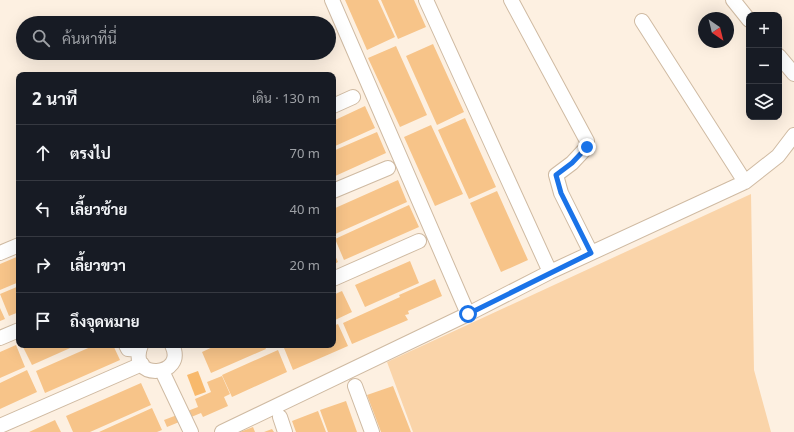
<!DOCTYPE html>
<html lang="th">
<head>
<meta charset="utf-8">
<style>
	body { margin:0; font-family:"Noto Sans",Sarabun,sans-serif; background:#242831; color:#f1f3f6 }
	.controls { position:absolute; right:12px; top:12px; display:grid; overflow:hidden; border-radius:8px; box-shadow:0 4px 16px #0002 }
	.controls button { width:36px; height:36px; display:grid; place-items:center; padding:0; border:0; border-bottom:1px solid #363941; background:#171b24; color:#f1f3f6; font:20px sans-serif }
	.compass { position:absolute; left:698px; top:12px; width:36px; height:36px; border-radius:50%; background:#171b24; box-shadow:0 4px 16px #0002; rotate:145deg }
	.stop { position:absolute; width:12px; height:12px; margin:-9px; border:3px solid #1a73e8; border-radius:50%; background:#fff }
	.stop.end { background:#1a73e8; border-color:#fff; box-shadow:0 1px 4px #0008 }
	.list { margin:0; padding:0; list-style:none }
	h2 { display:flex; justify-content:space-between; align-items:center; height:52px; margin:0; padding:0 16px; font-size:17px }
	h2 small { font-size:13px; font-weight:400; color:#9ea1a6 }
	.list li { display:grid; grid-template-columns:26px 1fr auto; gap:12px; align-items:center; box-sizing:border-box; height:56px; padding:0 16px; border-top:1px solid #363941 }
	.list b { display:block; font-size:15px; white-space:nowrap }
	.list em { font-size:13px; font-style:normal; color:#9ea1a6 }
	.icon { flex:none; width:22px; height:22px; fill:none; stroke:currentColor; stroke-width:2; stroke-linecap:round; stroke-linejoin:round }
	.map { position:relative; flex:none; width:794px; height:432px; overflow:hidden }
	.search { position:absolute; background:#171b24; box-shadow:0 4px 16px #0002; left:16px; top:16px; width:320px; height:44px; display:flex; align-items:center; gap:10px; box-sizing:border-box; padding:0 14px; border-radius:22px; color:#9ea1a6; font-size:15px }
	.panel { position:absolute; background:#171b24; box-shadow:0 4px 16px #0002; left:16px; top:72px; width:320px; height:276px; border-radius:8px }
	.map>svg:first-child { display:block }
</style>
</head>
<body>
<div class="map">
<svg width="794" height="432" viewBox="0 0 794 432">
	<rect width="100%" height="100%" fill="#fdf0e1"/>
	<path fill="#fad4a9" d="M 751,194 L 754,370 L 771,432 L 413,432 L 387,362 Z"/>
	<path fill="#f8b96c" d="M 198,371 L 206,392 L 195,396 L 187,375 Z"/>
	<path fill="#f7c489" d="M 345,0 L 378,0 L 395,37 L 367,50 Z
		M 381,0 L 414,0 L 426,27 L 398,39 Z
		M 433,44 L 464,112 L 437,125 L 406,56 Z
		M 396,46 L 427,115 L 400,127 L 368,58 Z
		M 365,106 L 375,128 L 333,147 L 333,121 Z
		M 465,118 L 496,187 L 469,199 L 438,130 Z
		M 431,125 L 463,194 L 435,206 L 404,137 Z
		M 377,132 L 386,153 L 333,177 L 333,151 Z
		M 398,180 L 407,202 L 333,235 L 333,209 Z
		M 497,191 L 528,260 L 501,272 L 470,203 Z
		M 409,205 L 419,227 L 344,260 L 335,239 Z
		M 333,251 L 338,262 L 333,265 Z
		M 19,256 L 19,282 L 0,290 L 0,264 Z
		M 410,261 L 419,283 L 365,307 L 355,285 Z
		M 435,279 L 442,296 L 408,311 L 409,314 L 405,315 L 408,320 L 352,344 L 343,323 L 400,297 L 399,295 Z
		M 19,286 L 19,312 L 9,316 L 0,294 Z
		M 342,291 L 352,312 L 333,321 L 333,295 Z
		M 0,308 L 5,319 L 0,321 Z
		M 338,324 L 348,346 L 293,370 L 284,348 L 291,345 L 333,345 L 333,326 Z
		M 16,345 L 25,367 L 0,378 L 0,352 Z
		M 22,345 L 77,345 L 32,365 Z
		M 95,345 L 113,345 L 120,360 L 45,393 L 36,371 Z
		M 217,345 L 264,345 L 266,349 L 211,373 L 202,352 Z
		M 278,350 L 287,372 L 232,397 L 222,375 Z
		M 27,370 L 37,392 L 0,409 L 0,383 Z
		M 222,376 L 230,394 L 224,397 L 228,406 L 203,417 L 201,413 L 167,427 L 164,420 L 198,407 L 195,399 L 211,392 L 207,382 Z
		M 141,383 L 151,405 L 90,432 L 73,432 L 66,416 Z
		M 393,386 L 411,432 L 381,432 L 367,395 Z
		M 346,401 L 357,432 L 328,432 L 320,410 Z
		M 152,408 L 162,430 L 157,432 L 99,432 Z
		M 318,411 L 326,432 L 296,432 L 292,421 Z
		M 55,420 L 61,432 L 29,432 Z
		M 253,427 L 255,432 L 240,432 Z
		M 272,429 L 274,432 L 264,432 Z"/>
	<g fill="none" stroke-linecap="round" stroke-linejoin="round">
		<defs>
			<path id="street" d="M 332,0 L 468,314
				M 426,0 L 550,272
				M 511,0 L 587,141 L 587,147 L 572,163 L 556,175 L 561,193 L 591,253
				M 733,0 L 749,20
				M 642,21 L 745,182
				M 779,56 L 794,74
				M 333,106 L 353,97
				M 333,191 L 388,168
				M 0,253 L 19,245
				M 333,279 L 419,241
				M 0,338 L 19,330
				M 126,345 L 128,349 L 139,350
				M 141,345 C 126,382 188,377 172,345
				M 162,371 L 191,432
				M 355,386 L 372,432
				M 280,417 L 285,432
				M 0,426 L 142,364
				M 222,432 L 468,314 L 550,272 L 745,182 L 778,156 L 794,135"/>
		</defs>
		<use href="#street" stroke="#cfbaa2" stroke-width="16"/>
		<use href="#street" stroke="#fff" stroke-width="14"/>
	</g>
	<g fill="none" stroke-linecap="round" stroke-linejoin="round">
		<path stroke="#1a73e8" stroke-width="5" d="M 468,314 L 591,253 L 561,193 L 556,175 L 572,163 L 587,147"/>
	</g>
</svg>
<div class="controls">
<button>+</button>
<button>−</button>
<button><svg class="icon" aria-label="layers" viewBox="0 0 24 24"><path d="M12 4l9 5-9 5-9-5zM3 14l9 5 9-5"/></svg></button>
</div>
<svg class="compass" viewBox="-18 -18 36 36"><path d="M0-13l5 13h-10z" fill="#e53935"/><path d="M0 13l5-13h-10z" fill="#9ea1a6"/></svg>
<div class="stop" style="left:468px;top:314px"></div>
<div class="stop end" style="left:587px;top:147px"></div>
<div class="search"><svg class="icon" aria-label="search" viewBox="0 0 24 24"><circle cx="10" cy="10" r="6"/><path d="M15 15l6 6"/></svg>ค้นหาที่นี่</div>
<section class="panel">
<h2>2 นาที<small>เดิน · 130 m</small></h2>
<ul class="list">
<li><svg class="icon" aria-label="ahead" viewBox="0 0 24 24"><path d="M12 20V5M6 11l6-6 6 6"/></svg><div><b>ตรงไป</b></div><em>70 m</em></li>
<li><svg class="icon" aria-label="left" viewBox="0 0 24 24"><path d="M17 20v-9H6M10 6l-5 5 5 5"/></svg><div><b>เลี้ยวซ้าย</b></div><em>40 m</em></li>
<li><svg class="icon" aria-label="right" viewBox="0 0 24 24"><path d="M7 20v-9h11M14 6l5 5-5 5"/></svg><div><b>เลี้ยวขวา</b></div><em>20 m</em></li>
<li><svg class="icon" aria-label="arrive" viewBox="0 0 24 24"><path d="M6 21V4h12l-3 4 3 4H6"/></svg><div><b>ถึงจุดหมาย</b></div></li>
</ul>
</section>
</div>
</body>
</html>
